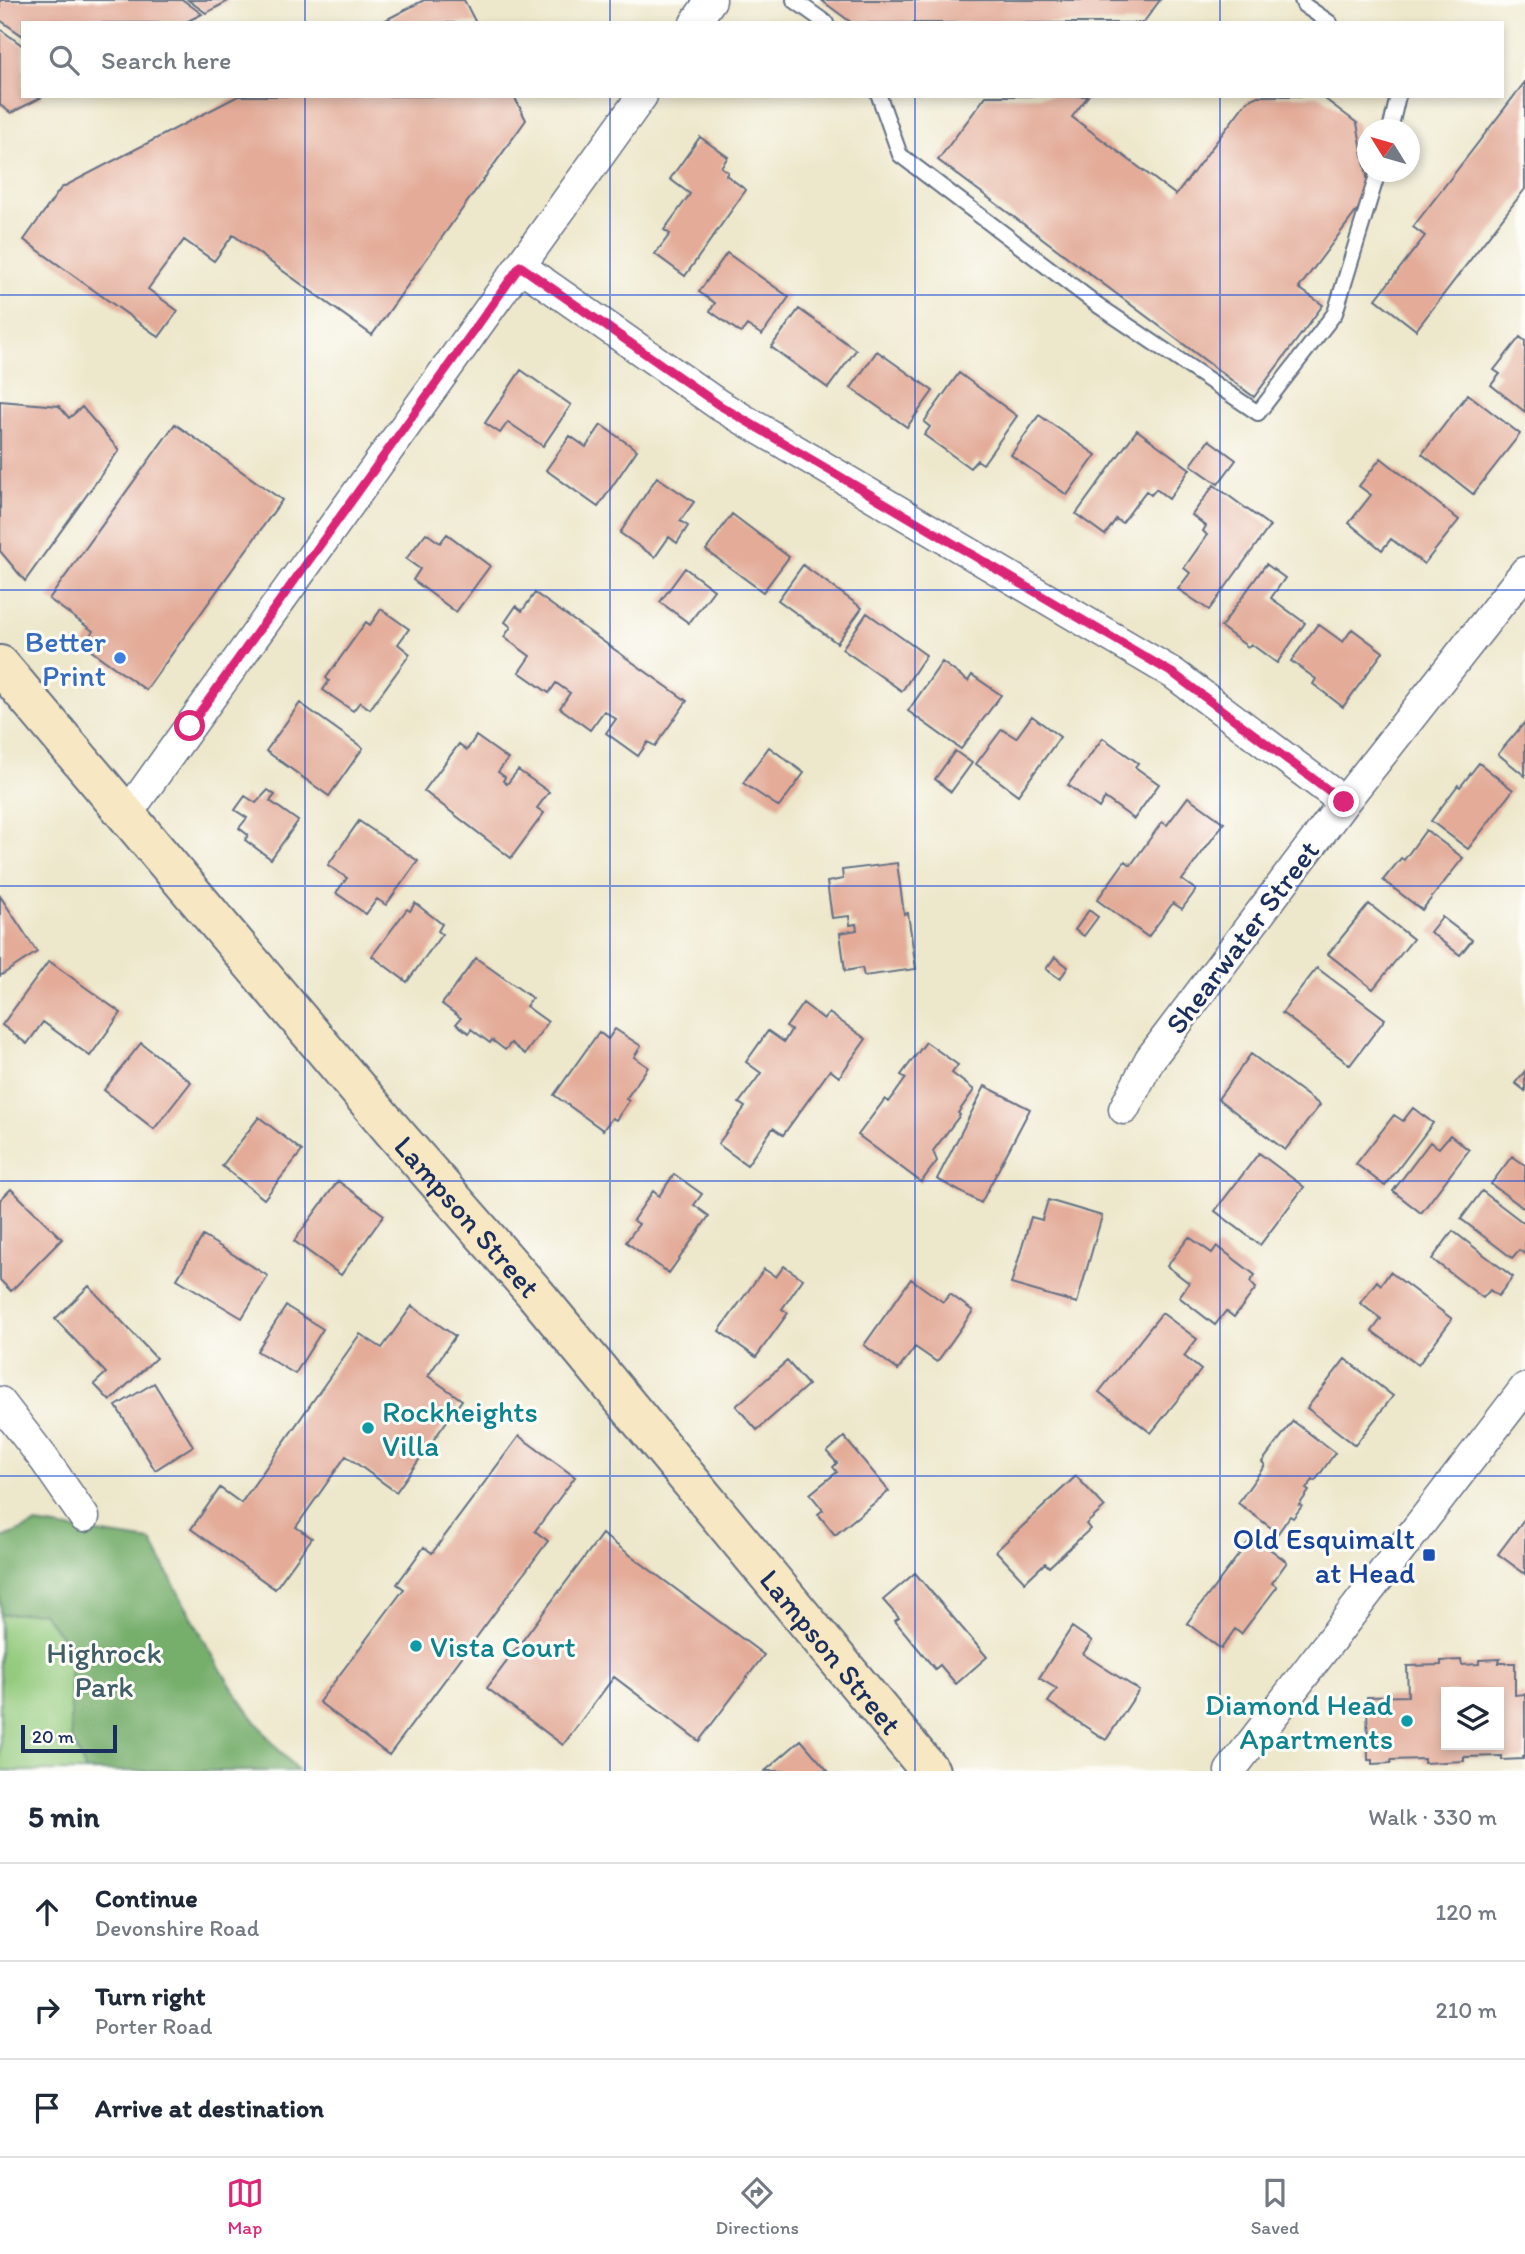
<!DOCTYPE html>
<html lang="en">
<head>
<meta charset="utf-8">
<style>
	body { margin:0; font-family:Itim,sans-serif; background:#f2f2f3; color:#1f2937 }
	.controls { position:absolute; right:21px; bottom:21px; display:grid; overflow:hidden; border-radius:0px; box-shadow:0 4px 10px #0003 }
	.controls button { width:63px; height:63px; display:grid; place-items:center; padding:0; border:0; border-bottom:2px solid #e0e1e3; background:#fff; color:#1f2937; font:35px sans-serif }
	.compass { position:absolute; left:1357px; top:119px; width:63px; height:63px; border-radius:50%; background:#fff; box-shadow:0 4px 10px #0003; rotate:307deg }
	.scale { position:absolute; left:21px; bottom:18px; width:96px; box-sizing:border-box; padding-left:7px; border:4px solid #1b2f5e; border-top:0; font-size:19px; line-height:24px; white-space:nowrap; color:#1b2f5e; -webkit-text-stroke:5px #fdfcf7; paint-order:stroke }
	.stop { position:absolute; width:21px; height:21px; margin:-16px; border:5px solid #db2777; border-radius:50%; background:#fff }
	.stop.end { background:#db2777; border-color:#fff; box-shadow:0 2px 7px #0008 }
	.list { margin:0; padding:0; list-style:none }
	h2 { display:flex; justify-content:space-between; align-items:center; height:91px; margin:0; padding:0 28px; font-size:30px }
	h2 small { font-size:23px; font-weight:400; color:#747a83 }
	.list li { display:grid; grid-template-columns:46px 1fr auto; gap:21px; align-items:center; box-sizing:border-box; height:98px; padding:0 28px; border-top:2px solid #e0e1e3 }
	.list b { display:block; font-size:26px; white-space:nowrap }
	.list p { margin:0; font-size:23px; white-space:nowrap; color:#747a83 }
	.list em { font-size:23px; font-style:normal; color:#747a83 }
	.icon { flex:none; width:38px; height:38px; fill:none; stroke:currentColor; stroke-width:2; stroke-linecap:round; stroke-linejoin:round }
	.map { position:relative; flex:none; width:1525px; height:1771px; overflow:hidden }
	.search { position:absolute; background:#fff; box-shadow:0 4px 10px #0003; left:21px; right:21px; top:21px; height:77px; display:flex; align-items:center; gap:18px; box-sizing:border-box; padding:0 24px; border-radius:0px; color:#747a83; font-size:26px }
	.sheet { height:385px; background:#fff }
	nav { display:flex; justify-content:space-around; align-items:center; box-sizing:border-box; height:98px; border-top:2px solid #e0e1e3; background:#fff; font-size:19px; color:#747a83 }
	nav a { display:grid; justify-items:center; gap:4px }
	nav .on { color:#db2777 }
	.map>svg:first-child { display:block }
</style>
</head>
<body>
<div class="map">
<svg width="1525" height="1771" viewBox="0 0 1525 1771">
	<rect width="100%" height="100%" fill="#fdfcf7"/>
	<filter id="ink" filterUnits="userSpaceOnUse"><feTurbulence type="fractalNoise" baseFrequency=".0143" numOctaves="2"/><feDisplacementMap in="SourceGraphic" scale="14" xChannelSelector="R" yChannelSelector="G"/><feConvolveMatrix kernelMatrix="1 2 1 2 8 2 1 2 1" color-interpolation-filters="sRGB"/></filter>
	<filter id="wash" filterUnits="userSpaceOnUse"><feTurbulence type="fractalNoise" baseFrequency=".00686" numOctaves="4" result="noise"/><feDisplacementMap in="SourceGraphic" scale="28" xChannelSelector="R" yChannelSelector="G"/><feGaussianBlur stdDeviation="1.57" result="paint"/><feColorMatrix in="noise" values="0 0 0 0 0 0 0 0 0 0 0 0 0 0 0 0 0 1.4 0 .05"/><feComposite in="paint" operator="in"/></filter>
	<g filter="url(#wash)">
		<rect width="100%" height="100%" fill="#ede7cb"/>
		<path fill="#93ca7d" stroke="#577c6e" stroke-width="2" d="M 0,1539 L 187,1607 C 218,1669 249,1721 298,1771 L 0,1771 Z"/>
		<path fill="#76ae6c" stroke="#486e65" stroke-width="2" d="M 36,1524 L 151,1541 C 196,1624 231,1703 298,1771 L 86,1771 L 71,1736 L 70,1647 L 42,1612 L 0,1615 L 0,1539 Z"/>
		<g id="blocks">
			<path fill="#e3ab98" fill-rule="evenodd" d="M 0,0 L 183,0 L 202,14 L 184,23 L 23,23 L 23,36 L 0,20 Z
				M 188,0 L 230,0 L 206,13 Z
				M 424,0 L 464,0 L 476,23 L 380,23 Z
				M 821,0 L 1160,0 L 1143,23 L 852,23 Z
				M 0,29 L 23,46 L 23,96 L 44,96 L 11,113 L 0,105 Z
				M 1525,82 L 1525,189 L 1416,330 L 1376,299 L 1425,236 L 1413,227 Z
				M 238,96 L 514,96 L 526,120 L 372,335 L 233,235 L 214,261 L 184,240 L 148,289 L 178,311 L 159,337 L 24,240 L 61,188 Z
				M 986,96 L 1088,96 L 1072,117 L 1176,195 L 1247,101 L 1258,96 L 1321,96 L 1357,123 L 1370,193 L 1299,288 L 1323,305 L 1254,397 L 938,160 Z
				M 700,137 L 728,157 L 721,167 L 728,172 L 726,175 L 746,190 L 685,276 L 655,254 L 670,234 L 664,230 L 690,194 L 670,179 Z
				M 727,253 L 789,297 L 762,335 L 747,325 L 741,333 L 710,311 L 715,303 L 699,292 Z
				M 799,309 L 856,350 L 828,388 L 771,347 Z
				M 1520,337 L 1525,341 L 1525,412 L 1491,385 L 1500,374 L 1494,370 Z
				M 877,351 L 933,391 L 907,427 L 851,388 Z
				M 521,370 L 571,405 L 543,446 L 508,422 L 500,433 L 485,423 Z
				M 959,373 L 1017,416 L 983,464 L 977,460 L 970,468 L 924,435 L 930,427 L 924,422 Z
				M 1468,394 L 1520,434 L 1473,494 L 1422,454 Z
				M 0,401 L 59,406 L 69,418 L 82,407 L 119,450 L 25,581 L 0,551 Z
				M 1039,415 L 1096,455 L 1067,495 L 1011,455 Z
				M 175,424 L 282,500 L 146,690 L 83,645 L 93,631 L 49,599 Z
				M 601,425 L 637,450 L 598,507 L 546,470 L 570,436 L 586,447 Z
				M 1137,430 L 1190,469 L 1169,499 L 1156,489 L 1151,495 L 1146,491 L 1122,523 L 1116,519 L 1105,535 L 1076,514 Z
				M 1209,440 L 1236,460 L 1218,484 L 1191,465 Z
				M 1381,458 L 1459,520 L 1424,564 L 1391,539 L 1382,550 L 1349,523 L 1371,495 L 1359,486 Z
				M 657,477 L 694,502 L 680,521 L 688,526 L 677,543 L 669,537 L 655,557 L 620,533 Z
				M 1214,485 L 1270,526 L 1209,610 L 1178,589 L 1190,573 L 1184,568 L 1207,535 L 1203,531 L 1206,526 L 1192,515 Z
				M 732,514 L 789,557 L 763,592 L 706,550 Z
				M 426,533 L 440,543 L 447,534 L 490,566 L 456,612 L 413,580 L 420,569 L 406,559 Z
				M 1266,564 L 1285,578 L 1271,598 L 1305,623 L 1277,663 L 1251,644 L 1248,647 L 1221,627 Z
				M 803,565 L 862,608 L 837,643 L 778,600 Z
				M 685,568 L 714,590 L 689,623 L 660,602 Z
				M 535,593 L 687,701 L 655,746 L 648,742 L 638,756 L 606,733 L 616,719 L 604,711 L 590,730 L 560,708 L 570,693 L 556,683 L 549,693 L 519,672 L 530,656 L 504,637 L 511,627 L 505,622 L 516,606 L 522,611 Z
				M 381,609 L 409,629 L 398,644 L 410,654 L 370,709 L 360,702 L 353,711 L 323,690 L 329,681 L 326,678 L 366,622 L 370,625 Z
				M 867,613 L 926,655 L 902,691 L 842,649 Z
				M 1318,624 L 1343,642 L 1352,629 L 1383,652 L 1343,707 L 1313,684 L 1316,679 L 1291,661 Z
				M 942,662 L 968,681 L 972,675 L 1001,695 L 961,749 L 908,711 Z
				M 300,703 L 363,748 L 329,796 L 266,751 Z
				M 1032,716 L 1060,737 L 1018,795 L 976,764 L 1002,729 L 1016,738 Z
				M 1525,722 L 1525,776 L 1498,754 Z
				M 476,736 L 508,759 L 498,772 L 505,777 L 503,781 L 507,784 L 518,770 L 549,792 L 537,808 L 544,813 L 511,858 L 424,791 L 459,744 L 467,750 Z
				M 1103,738 L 1138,763 L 1135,767 L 1159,784 L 1134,819 L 1105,798 L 1099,808 L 1068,785 Z
				M 769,747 L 804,773 L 779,807 L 743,783 Z
				M 955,751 L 972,763 L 951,792 L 935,779 Z
				M 1479,763 L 1513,790 L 1468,849 L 1431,821 L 1458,785 L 1460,787 Z
				M 268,790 L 275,795 L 270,801 L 298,821 L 271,859 L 245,840 L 248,835 L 239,828 L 247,818 L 235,810 L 245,796 L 256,803 Z
				M 1188,797 L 1224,823 L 1182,880 L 1196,890 L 1182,909 L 1173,903 L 1148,937 L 1097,900 L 1125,861 L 1131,865 L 1162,822 L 1167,825 Z
				M 359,821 L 418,861 L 386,905 L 377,899 L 366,914 L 336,893 L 347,878 L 328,865 Z
				M 1426,830 L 1463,858 L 1422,910 L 1383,880 L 1401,858 L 1404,860 Z
				M 897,863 L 904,914 L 908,913 L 916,969 L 864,976 L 862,968 L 845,971 L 840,933 L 857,930 L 856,924 L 850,925 L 849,916 L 832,918 L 827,882 L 843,879 L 842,870 Z
				M 0,896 L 37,952 L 0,976 Z
				M 415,903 L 442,924 L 438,931 L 442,934 L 407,982 L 372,956 L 407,909 L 410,911 Z
				M 1369,904 L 1413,939 L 1373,989 L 1328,954 Z
				M 1089,910 L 1098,917 L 1084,936 L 1075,930 Z
				M 1442,917 L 1472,940 L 1460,955 L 1430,932 Z
				M 1055,957 L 1068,967 L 1060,979 L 1046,969 Z
				M 476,958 L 532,998 L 526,1006 L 548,1022 L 525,1054 L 511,1043 L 505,1050 L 492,1040 L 490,1043 L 471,1029 L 469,1033 L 456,1024 L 461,1018 L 442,1004 Z
				M 49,961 L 121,1013 L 90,1056 L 43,1022 L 27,1044 L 2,1025 Z
				M 1317,968 L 1385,1019 L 1350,1065 L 1282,1013 Z
				M 803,1003 L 824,1019 L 829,1013 L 866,1039 L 839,1077 L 830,1070 L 783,1135 L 773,1128 L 747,1165 L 718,1144 L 745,1107 L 739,1103 L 761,1073 L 746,1062 L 768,1031 L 784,1042 L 791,1030 L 786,1027 Z
				M 615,1029 L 641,1046 L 634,1057 L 648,1067 L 626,1099 L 629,1101 L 616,1120 L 612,1118 L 603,1130 L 554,1095 L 599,1032 L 608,1039 Z
				M 926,1042 L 958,1065 L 952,1073 L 974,1090 L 958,1113 L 960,1115 L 933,1151 L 937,1161 L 921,1182 L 858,1135 L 885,1099 L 889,1102 L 906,1078 L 901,1075 Z
				M 141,1043 L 191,1082 L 154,1129 L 104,1090 Z
				M 1251,1054 L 1320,1105 L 1285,1150 L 1218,1099 Z
				M 1525,1071 L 1525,1091 L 1515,1083 Z
				M 985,1086 L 1030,1109 L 981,1203 L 937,1179 Z
				M 1413,1108 L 1433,1123 L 1385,1186 L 1356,1164 L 1394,1115 L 1403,1121 Z
				M 259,1117 L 302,1151 L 264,1199 L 222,1166 Z
				M 1450,1135 L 1469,1150 L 1421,1213 L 1393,1191 L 1430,1142 L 1439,1148 Z
				M 1259,1153 L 1304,1187 L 1260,1245 L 1215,1211 Z
				M 1512,1156 L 1525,1165 L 1525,1209 L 1491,1184 Z
				M 674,1174 L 702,1194 L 694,1205 L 709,1216 L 669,1273 L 626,1242 L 639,1224 L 633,1220 L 653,1191 L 659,1196 Z
				M 338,1181 L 384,1215 L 341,1275 L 294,1241 Z
				M 11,1189 L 62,1239 L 11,1291 L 0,1280 L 0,1200 Z
				M 1482,1191 L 1525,1224 L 1525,1254 L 1519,1250 L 1512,1258 L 1461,1219 Z
				M 1048,1200 L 1102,1216 L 1077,1303 L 1011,1284 L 1031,1217 L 1042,1220 Z
				M 1453,1231 L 1513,1277 L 1498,1296 L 1490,1290 L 1483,1298 L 1432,1259 Z
				M 203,1236 L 268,1276 L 242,1318 L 177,1279 Z
				M 1189,1237 L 1212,1253 L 1217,1246 L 1255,1275 L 1250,1282 L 1256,1288 L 1234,1317 L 1226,1311 L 1215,1325 L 1179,1297 L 1189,1283 L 1167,1266 Z
				M 784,1266 L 803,1279 L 782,1309 L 788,1313 L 756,1357 L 719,1331 L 764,1269 L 776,1277 Z
				M 1390,1272 L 1452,1319 L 1418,1365 L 1372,1331 L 1381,1319 L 1360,1303 L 1377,1281 L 1381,1285 Z
				M 911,1279 L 943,1302 L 950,1294 L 973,1311 L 937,1362 L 915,1347 L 898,1370 L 864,1345 Z
				M 89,1286 L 156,1358 L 110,1401 L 94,1384 L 106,1373 L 55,1319 Z
				M 286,1306 L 323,1329 L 295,1374 L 257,1351 Z
				M 412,1306 L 455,1336 L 428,1376 L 462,1400 L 396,1492 L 346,1456 L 296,1527 L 312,1538 L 275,1589 L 191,1529 L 220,1488 L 241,1503 L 360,1334 L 382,1348 Z
				M 1162,1313 L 1197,1339 L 1184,1356 L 1201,1370 L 1151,1433 L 1099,1392 Z
				M 1345,1359 L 1393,1396 L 1355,1445 L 1307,1408 Z
				M 787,1361 L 808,1385 L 757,1430 L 736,1406 Z
				M 154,1383 L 193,1446 L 155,1470 L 116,1406 Z
				M 1293,1421 L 1335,1453 L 1315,1481 L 1313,1480 L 1306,1489 L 1309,1491 L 1299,1505 L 1302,1506 L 1293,1518 L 1290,1516 L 1278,1533 L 1238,1503 L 1265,1465 L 1262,1462 Z
				M 519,1436 L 575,1477 L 535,1531 L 548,1541 L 389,1755 L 319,1702 L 404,1589 L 397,1584 L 424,1547 L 432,1553 Z
				M 844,1437 L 889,1491 L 835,1535 L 818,1514 L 823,1510 L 810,1494 L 837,1472 L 833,1467 L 837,1463 L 827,1452 Z
				M 1076,1476 L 1105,1507 L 1086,1524 L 1090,1529 L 1049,1567 L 1045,1563 L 1025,1582 L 996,1551 Z
				M 1525,1518 L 1525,1574 L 1498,1554 Z
				M 602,1534 L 764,1655 L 699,1741 L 614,1677 L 563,1745 L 487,1688 Z
				M 1253,1536 L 1287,1562 L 1272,1583 L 1277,1587 L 1241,1634 L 1235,1629 L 1221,1649 L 1187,1623 Z
				M 915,1573 L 987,1657 L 956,1684 L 940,1665 L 935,1669 L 895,1621 L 899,1618 L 883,1600 Z
				M 1072,1627 L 1092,1641 L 1083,1654 L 1139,1690 L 1106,1740 L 1048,1702 L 1057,1689 L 1039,1678 Z
				M 1500,1659 L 1499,1663 L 1515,1663 L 1515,1695 L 1525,1694 L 1525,1755 L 1523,1756 L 1523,1759 L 1502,1760 L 1502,1756 L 1464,1757 L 1464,1761 L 1424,1763 L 1424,1759 L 1391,1760 L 1391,1763 L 1372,1764 L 1372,1760 L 1368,1760 L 1367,1697 L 1408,1696 L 1407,1666 L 1441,1665 L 1441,1661 L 1461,1660 L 1462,1665 L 1479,1664 L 1479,1660 ZM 1446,1692 L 1499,1692 L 1499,1745 L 1446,1745 Z
				M 801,1740 L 828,1771 L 765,1771 Z"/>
		</g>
	</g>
	<g filter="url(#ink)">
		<use href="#blocks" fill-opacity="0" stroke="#646f84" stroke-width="2"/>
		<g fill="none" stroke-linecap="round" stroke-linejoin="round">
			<defs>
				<path id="lane" d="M 794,0 L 826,23
					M 1302,0 L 1304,5 L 1330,23
					M 879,96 L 900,155 L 1099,306 L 1258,413 L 1335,313 L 1378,172
					M 1390,130 L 1398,96"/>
				<path id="street" d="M 695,23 L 711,0
					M 520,266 L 719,405 L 1174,674 L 1344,802
					M 127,814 L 642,96
					M 1124,1109 L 1150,1059 L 1344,802 L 1525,572
					M 0,1402 L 44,1459 L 84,1517
					M 1230,1771 L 1525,1388"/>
				<g id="secondary">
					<path id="s1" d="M 0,665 L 394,1132 L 534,1292 L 930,1771"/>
				</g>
			</defs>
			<use href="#lane" stroke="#646f84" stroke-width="18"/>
			<use href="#street" stroke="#646f84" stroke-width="33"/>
			<use href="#secondary" stroke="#646f84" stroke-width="42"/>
			<use href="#lane" stroke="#fff" stroke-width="14"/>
			<use href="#street" stroke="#fff" stroke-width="30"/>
			<use href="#secondary" stroke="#f7e8c3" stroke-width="38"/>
		</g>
	</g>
	<g fill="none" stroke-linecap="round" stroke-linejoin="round" filter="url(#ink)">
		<path stroke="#db2777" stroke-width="9" d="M 190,726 L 520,266 L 719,405 L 1174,674 L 1344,802"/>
	</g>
	<path fill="none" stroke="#1d4ed8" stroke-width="2" stroke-opacity="0.55" d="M 305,0 L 305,23M 610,0 L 610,23M 915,0 L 915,23M 1220,0 L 1220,23M 305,96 L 305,1771M 610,96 L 610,1771M 915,96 L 915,1771M 1220,96 L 1220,1771M 0,295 L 1525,295M 0,590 L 1525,590M 0,886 L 1525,886M 0,1181 L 1525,1181M 0,1476 L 1525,1476"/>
	<circle fill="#3f7fe0" stroke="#fdfcf7" stroke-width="2.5" cx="120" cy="658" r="7"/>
	<g fill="#0f9aa8" stroke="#fdfcf7" stroke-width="2.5">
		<circle cx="368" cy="1428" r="7"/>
		<circle cx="416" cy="1646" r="7"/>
		<circle cx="1407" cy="1721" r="7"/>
	</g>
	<rect fill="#1a4fb4" stroke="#fdfcf7" stroke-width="2.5" x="1422" y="1548" width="14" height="14" rx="3.5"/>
	<g text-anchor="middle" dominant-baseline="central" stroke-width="6" stroke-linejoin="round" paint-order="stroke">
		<g font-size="30" fill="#366cbe" stroke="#fdfcf7" text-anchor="end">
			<text x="106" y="641">Better<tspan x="106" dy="34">Print</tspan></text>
		</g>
		<g font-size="30" fill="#1b2f5e" stroke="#fdfcf7">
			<text transform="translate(1242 937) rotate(-53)">Shearwater Street</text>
			<text stroke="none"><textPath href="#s1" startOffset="723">Lampson Street</textPath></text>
			<text stroke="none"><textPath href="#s1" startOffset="1290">Lampson Street</textPath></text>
		</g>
		<g font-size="30" fill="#0d838f" stroke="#fdfcf7" text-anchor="start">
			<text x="382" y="1411">Rockheights<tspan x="382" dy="34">Villa</tspan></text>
			<text x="430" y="1646">Vista Court</text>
			<text x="1393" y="1704" text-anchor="end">Diamond Head<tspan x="1393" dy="34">Apartments</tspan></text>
		</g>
		<g font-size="30" fill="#164399" stroke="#fdfcf7" text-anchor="end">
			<text x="1415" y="1538">Old Esquimalt<tspan x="1415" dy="34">at Head</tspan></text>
		</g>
		<g font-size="30" fill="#3f5e67" stroke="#fdfcf7">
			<text x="104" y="1652">Highrock<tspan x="104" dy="34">Park</tspan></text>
		</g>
	</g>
</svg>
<div class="controls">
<button><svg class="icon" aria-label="layers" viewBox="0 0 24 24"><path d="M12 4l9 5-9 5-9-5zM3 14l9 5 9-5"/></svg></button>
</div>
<svg class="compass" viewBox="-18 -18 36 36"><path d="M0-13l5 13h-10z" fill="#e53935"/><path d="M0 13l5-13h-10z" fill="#747a83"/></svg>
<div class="scale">20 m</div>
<div class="stop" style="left:190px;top:726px"></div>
<div class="stop end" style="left:1344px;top:802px"></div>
<div class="search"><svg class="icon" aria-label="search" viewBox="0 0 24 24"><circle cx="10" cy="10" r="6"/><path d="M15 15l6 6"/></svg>Search here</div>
</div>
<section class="sheet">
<h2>5 min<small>Walk · 330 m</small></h2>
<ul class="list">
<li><svg class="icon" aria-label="ahead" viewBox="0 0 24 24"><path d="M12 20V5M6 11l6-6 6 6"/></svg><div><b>Continue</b><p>Devonshire Road</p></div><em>120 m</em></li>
<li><svg class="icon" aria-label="right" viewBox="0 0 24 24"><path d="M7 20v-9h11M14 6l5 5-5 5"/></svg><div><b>Turn right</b><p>Porter Road</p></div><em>210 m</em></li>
<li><svg class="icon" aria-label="arrive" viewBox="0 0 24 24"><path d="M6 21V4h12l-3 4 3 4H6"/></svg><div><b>Arrive at destination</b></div></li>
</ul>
</section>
<nav>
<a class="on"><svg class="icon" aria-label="map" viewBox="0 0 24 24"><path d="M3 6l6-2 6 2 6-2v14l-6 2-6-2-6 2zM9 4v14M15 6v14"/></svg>Map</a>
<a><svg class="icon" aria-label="directions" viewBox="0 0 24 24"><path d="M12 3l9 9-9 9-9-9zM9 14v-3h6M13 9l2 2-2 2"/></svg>Directions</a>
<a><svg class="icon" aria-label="saved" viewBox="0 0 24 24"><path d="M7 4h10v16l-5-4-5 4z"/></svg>Saved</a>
</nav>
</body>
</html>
